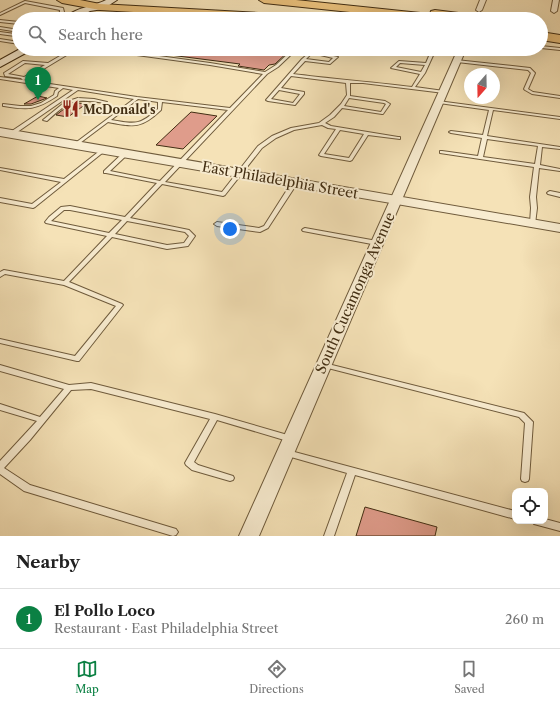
<!DOCTYPE html>
<html lang="en">
<head>
<meta charset="utf-8">
<style>
	body { margin:0; font-family:"Libre Caslon Text",serif; background:#f6f6f6; color:#222 }
	.controls { position:absolute; right:12px; bottom:12px; display:grid; overflow:hidden; border-radius:8px; box-shadow:0 4px 16px #0002 }
	.controls button { width:36px; height:36px; display:grid; place-items:center; padding:0; border:0; border-bottom:1px solid #e0e0e0; background:#fff; color:#222; font:20px sans-serif }
	.compass { position:absolute; left:464px; top:68px; width:36px; height:36px; border-radius:50%; background:#fff; box-shadow:0 4px 16px #0002; rotate:200deg }
	.you { position:absolute; left:230px; top:229px; width:14px; height:14px; margin:-10px; border:3px solid #fff; border-radius:50%; background:#1a73e8; box-shadow:0 0 0 6px #1a73e833 }
	.badge { display:grid; place-items:center; width:26px; height:26px; border-radius:50%; background:#0b8043; color:#fff; font-size:13px; font-weight:700 }
	.pin { position:absolute; translate:-50% -33px; filter:drop-shadow(0 1px 2px #0008) }
	.pin::after { content:''; position:absolute; top:21px; width:14px; height:12px; background:inherit; clip-path:polygon(0 0,100% 0,50% 100%) }
	.list { margin:0; padding:0; list-style:none }
	h2 { display:flex; justify-content:space-between; align-items:center; height:52px; margin:0; padding:0 16px; font-size:17px }
	h2 small { font-size:13px; font-weight:400; color:#767676 }
	.list li { display:grid; grid-template-columns:26px 1fr auto; gap:12px; align-items:center; box-sizing:border-box; height:60px; padding:0 16px; border-top:1px solid #e0e0e0 }
	.list b { display:block; font-size:15px; white-space:nowrap }
	.list p { margin:0; font-size:13px; white-space:nowrap; color:#767676 }
	.list em { font-size:13px; font-style:normal; color:#767676 }
	.icon { flex:none; width:22px; height:22px; fill:none; stroke:currentColor; stroke-width:2; stroke-linecap:round; stroke-linejoin:round }
	.map { position:relative; flex:none; width:560px; height:536px; overflow:hidden }
	.search { position:absolute; background:#fff; box-shadow:0 4px 16px #0002; left:12px; right:12px; top:12px; height:44px; display:flex; align-items:center; gap:10px; box-sizing:border-box; padding:0 14px; border-radius:22px; color:#767676; font-size:15px }
	.sheet { height:112px; background:#fff }
	nav { display:flex; justify-content:space-around; align-items:center; box-sizing:border-box; height:56px; border-top:1px solid #e0e0e0; background:#fff; font-size:11px; color:#767676 }
	nav a { display:grid; justify-items:center; gap:2px }
	nav .on { color:#0b8043 }
	.map>svg:first-child { display:block }
</style>
</head>
<body>
<div class="map">
<svg width="560" height="536" viewBox="0 0 560 536">
	<rect width="100%" height="100%" fill="#f5e2b7"/>
	<filter id="stains"><feTurbulence type="fractalNoise" baseFrequency=".005" numOctaves="4"/><feColorMatrix values="0 0 0 0 .2 0 0 0 0 .09 0 0 0 0 .02 0 0 0 .5 -.17"/></filter>
	<radialGradient id="worn" r=".72"><stop offset=".6" stop-color="#630" stop-opacity="0"/><stop offset="1" stop-color="#630" stop-opacity=".3"/></radialGradient>
	<path fill="#df9c8b" stroke="#422e13" d="M 170,49 L 291,49 L 275,64 L 269,65 L 264,70 L 238,66 L 240,64 L 170,55 Z
		M 38,96 L 47,98 L 31,104 L 24,104 Z
		M 78,103 L 86,104 L 68,117 L 56,115 L 68,106 Z
		M 191,112 L 217,116 L 183,149 L 156,145 Z
		M 365,507 L 437,527 L 435,536 L 356,536 Z"/>
	<g fill="none" stroke-linecap="round" stroke-linejoin="round">
		<defs>
			<path id="service" d="M 25,1 L 63,8 L 64,12 L 50,19 L 46,19 L 60,12 L 60,10 L 25,3 L 0,15 L 0,13 Z
				M 123,14 L 159,18 L 161,19 L 151,19 L 124,16 L 118,19 L 114,19 Z
				M 0,20 L 19,22 L 19,24 L 0,22 Z
				M 0,27 L 19,30 L 19,32 L 0,29 Z
				M 0,32 L 15,34 L 19,32 L 19,34 L 15,36 L 0,34 Z
				M 0,39 L 19,42 L 19,44 L 0,41 Z
				M 541,46 L 560,48 L 560,50 L 541,48 Z
				M 54,49 L 62,49 L 60,50 Z
				M 66,49 L 108,49 L 210,63 L 265,72 L 276,65 L 293,49 L 297,49 L 278,67 L 267,74 L 165,182 L 222,192 L 258,146 L 272,136 L 291,128 L 319,123 L 330,115 L 341,104 L 347,95 L 346,83 L 291,76 L 281,88 L 304,92 L 304,94 L 295,105 L 268,101 L 266,100 L 302,59 L 309,53 L 309,51 L 312,49 L 316,49 L 314,52 L 338,57 L 330,64 L 305,61 L 293,74 C 332,79 372,82 412,87 L 420,74 L 391,68 L 399,61 L 426,63 L 432,49 L 436,49 L 425,73 L 415,87 L 444,91 L 446,92 L 444,93 L 363,83 L 350,83 L 350,96 L 385,101 L 390,104 L 383,114 L 382,114 L 342,108 L 334,117 L 325,123 L 331,126 L 398,137 L 400,137 L 400,139 L 368,135 L 352,160 L 350,161 L 321,156 L 319,155 L 336,129 L 328,128 L 322,125 L 294,130 L 276,138 L 262,148 L 225,195 L 223,196 L 162,184 L 130,218 L 189,230 L 195,236 L 188,246 L 167,249 L 112,237 L 69,282 L 122,304 L 123,305 L 79,361 L 77,361 L 0,343 L 0,339 L 75,356 L 116,306 L 64,285 L 5,274 L 0,277 L 0,272 L 4,270 L 64,281 L 107,236 L 46,223 L 45,222 L 49,217 L 61,207 L 70,206 L 125,217 L 157,183 L 106,173 L 104,173 L 104,171 L 124,152 L 126,152 L 128,153 L 128,154 L 110,171 L 160,181 L 228,110 L 162,102 L 161,110 C 141,129 134,127 108,122 L 76,146 L 74,146 L 74,144 L 134,99 L 78,90 L 13,135 L 9,135 L 9,133 L 73,90 L 63,88 L 58,92 L 57,96 C 36,110 28,110 4,106 L 3,106 L 3,104 L 20,106 L 31,106 L 41,103 L 54,95 L 55,91 L 59,88 L 0,79 L 0,77 L 23,80 L 21,78 L 5,76 L 4,73 L 23,61 L 48,63 L 70,50 ZM 75,50 L 100,50 L 210,65 L 263,74 L 230,108 L 137,97 L 23,80 L 27,79 ZM 312,53 L 333,58 L 329,62 L 306,59 ZM 25,63 L 45,65 L 24,77 L 8,74 ZM 400,63 L 425,65 L 421,72 L 396,67 ZM 279,90 L 300,94 L 293,103 L 271,99 ZM 349,98 L 384,103 L 386,104 L 381,112 L 344,106 ZM 138,99 L 158,102 L 158,109 C 139,126 135,124 111,120 ZM 340,130 L 364,134 L 349,158 L 324,154 ZM 64,210 L 70,210 L 122,220 L 109,233 L 51,221 ZM 127,221 L 185,232 L 189,236 L 184,243 L 167,245 L 115,234 Z
				M 456,60 L 530,68 L 535,73 L 528,89 L 533,92 L 560,96 L 560,98 L 532,94 L 525,90 L 524,89 L 531,73 L 528,70 L 457,62 L 455,61 Z
				M 78,98 L 94,99 L 107,102 L 105,103 C 73,98 70,100 47,121 L 43,120 L 65,102 Z
				M 438,101 L 560,117 L 560,119 L 493,110 L 487,136 L 560,147 L 560,149 L 542,147 L 540,165 L 560,169 L 560,171 L 539,168 L 536,197 L 537,208 L 535,224 L 531,224 L 530,223 L 531,208 L 530,197 L 534,167 L 440,153 L 440,151 L 442,151 L 478,156 L 482,138 L 451,133 L 449,132 L 451,131 L 483,135 L 489,110 L 439,103 L 437,102 ZM 487,139 L 538,146 L 535,164 L 483,157 Z
				M 102,149 L 104,149 L 106,150 L 35,207 L 33,208 L 0,202 L 0,198 L 32,204 L 61,182 L 0,170 L 0,168 L 64,179 Z
				M 295,180 L 298,182 L 268,228 L 260,232 L 217,226 L 214,224 L 217,222 L 259,228 L 264,226 L 292,182 Z
				M 550,191 L 560,193 L 560,197 L 548,194 L 547,193 L 548,192 Z
				M 305,228 L 377,241 L 380,243 L 377,245 L 303,231 L 302,230 L 303,229 Z
				M 321,363 L 324,363 L 524,413 L 533,422 L 529,479 L 528,481 L 525,482 L 522,481 L 521,479 L 525,423 L 519,417 L 324,367 L 321,367 L 320,365 Z
				M 0,365 L 69,385 L 91,383 L 215,414 L 291,436 L 294,437 L 295,439 L 294,441 L 291,442 L 217,420 L 194,462 L 198,465 L 233,476 L 234,478 L 233,480 L 230,481 L 192,470 L 186,465 L 185,463 L 210,419 L 91,389 L 71,390 L 30,440 L 4,468 L 30,485 L 176,529 L 178,532 L 176,535 L 173,536 L 24,491 L 0,474 L 0,461 L 37,421 L 0,410 L 0,404 L 40,417 L 64,389 L 0,371 Z
				M 287,450 L 515,511 L 515,519 L 355,475 L 334,536 L 324,536 L 347,473 L 284,455 L 283,453 L 284,451 Z
				M 545,519 L 560,523 L 560,531 L 534,524 L 533,521 L 545,521 Z"/>
			<path id="minor" d="M 480,0 L 486,0 L 482,10 L 479,12 L 476,10 Z
				M 553,0 L 559,0 L 557,11 L 554,13 L 551,11 Z
				M 458,49 L 466,49 L 259,536 L 239,536 Z"/>
			<path id="tertiary" d="M 0,128 L 560,224 L 560,232 L 0,136 Z"/>
			<path id="secondary" d="M 106,0 L 117,0 L 103,9 L 90,11 L 76,19 L 64,19 C 75,7 93,7 106,0 Z
				M 20,49 L 33,49 L 0,67 L 0,60 Z"/>
			<path id="motorway" d="M 57,0 L 80,0 L 100,4 L 311,16 L 315,17 L 317,19 L 251,19 L 100,10 L 62,3 Z
				M 259,0 L 296,0 L 430,14 L 431,11 L 435,10 L 482,16 L 486,17 L 488,19 L 417,19 L 264,3 Z
				M 541,32 L 560,35 L 560,43 L 541,40 Z"/>
		</defs>
		<use href="#service" stroke="#6f5b3c" stroke-width="2"/>
		<use href="#minor" stroke="#6f5b3c" stroke-width="2"/>
		<use href="#tertiary" stroke="#6f5b3c" stroke-width="2"/>
		<use href="#secondary" stroke="#422e13" stroke-width="2"/>
		<use href="#motorway" stroke="#422e13" stroke-width="2"/>
		<use href="#service" fill="#f8ecd0" fill-rule="evenodd"/>
		<use href="#minor" fill="#f8ecd0" fill-rule="evenodd"/>
		<use href="#tertiary" fill="#f8ecd0" fill-rule="evenodd"/>
		<use href="#secondary" fill="#f8ecd0" fill-rule="evenodd"/>
		<use href="#motorway" fill="#eac17c" fill-rule="evenodd"/>
	</g>
	<defs>
		<symbol id="restaurant-bare" viewBox="-9 -9 18 18"><path d="M-5-6h1v4h1v-4h1v4h1v-4h1v5L-1.5 .5V6h-2V.5L-5-1ZM5-6V6H3V1.5H1.5Q1.5-4 5-6Z" fill="#8f2418" stroke="#f8ecd0" stroke-width="2.5" paint-order="stroke"/></symbol>
	</defs>
	<g fill-rule="evenodd">
		<use href="#restaurant-bare" x="58" y="96" width="25" height="25"/>
	</g>
	<g text-anchor="middle" dominant-baseline="central" stroke-width="4" stroke-linejoin="round" paint-order="stroke">
		<g font-size="12" font-weight="bold" fill="#422e13" stroke="#f8ecd0" text-anchor="start">
			<text x="83" y="109">McDonald's</text>
		</g>
		<g font-size="14" fill="#422e13" stroke="#f8ecd0">
			<text transform="translate(280 180) rotate(10)">East Philadelphia Street</text>
			<text transform="translate(355 293) rotate(-66)">South Cucamonga Avenue</text>
		</g>
	</g>
	<rect width="100%" height="100%" filter="url(#stains)"/>
	<rect width="100%" height="100%" fill="url(#worn)"/>
</svg>
<div class="controls">
<button><svg class="icon" aria-label="locate" viewBox="0 0 24 24"><circle cx="12" cy="12" r="6"/><path d="M12 2v4M12 18v4M2 12h4M18 12h4"/></svg></button>
</div>
<svg class="compass" viewBox="-18 -18 36 36"><path d="M0-13l5 13h-10z" fill="#e53935"/><path d="M0 13l5-13h-10z" fill="#767676"/></svg>
<div class="you"></div>
<div class="pin badge" style="left:38px;top:100px">1</div>
<div class="search"><svg class="icon" aria-label="search" viewBox="0 0 24 24"><circle cx="10" cy="10" r="6"/><path d="M15 15l6 6"/></svg>Search here</div>
</div>
<section class="sheet">
<h2>Nearby<small></small></h2>
<ul class="list">
<li><span class="badge">1</span><div><b>El Pollo Loco</b><p>Restaurant · East Philadelphia Street</p></div><em>260 m</em></li>
</ul>
</section>
<nav>
<a class="on"><svg class="icon" aria-label="map" viewBox="0 0 24 24"><path d="M3 6l6-2 6 2 6-2v14l-6 2-6-2-6 2zM9 4v14M15 6v14"/></svg>Map</a>
<a><svg class="icon" aria-label="directions" viewBox="0 0 24 24"><path d="M12 3l9 9-9 9-9-9zM9 14v-3h6M13 9l2 2-2 2"/></svg>Directions</a>
<a><svg class="icon" aria-label="saved" viewBox="0 0 24 24"><path d="M7 4h10v16l-5-4-5 4z"/></svg>Saved</a>
</nav>
</body>
</html>
